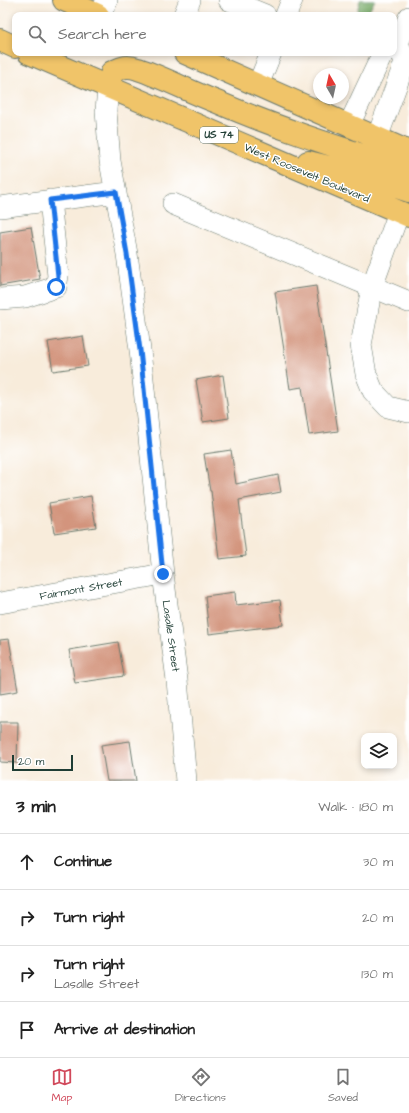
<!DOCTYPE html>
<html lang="en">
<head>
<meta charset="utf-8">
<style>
	body { margin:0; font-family:"Architects Daughter",sans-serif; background:#f2f2f2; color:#222 }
	.controls { position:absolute; right:12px; bottom:12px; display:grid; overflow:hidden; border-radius:8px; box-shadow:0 2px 6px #0003 }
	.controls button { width:36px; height:36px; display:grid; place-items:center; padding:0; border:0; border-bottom:1px solid #e0e0e0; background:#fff; color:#222; font:20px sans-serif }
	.compass { position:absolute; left:313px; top:68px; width:36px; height:36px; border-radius:50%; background:#fff; box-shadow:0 2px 6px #0003; rotate:351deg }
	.scale { position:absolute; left:12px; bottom:10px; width:61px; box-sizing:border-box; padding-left:4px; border:2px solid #1f3d34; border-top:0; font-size:11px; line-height:14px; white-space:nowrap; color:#1f3d34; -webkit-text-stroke:3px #fff; paint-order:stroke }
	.stop { position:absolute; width:12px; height:12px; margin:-9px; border:3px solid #1a73e8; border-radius:50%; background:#fff }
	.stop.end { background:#1a73e8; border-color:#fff; box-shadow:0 1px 4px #0008 }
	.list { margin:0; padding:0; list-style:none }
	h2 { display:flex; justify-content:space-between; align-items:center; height:52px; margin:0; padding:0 16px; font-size:17px }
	h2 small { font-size:13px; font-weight:400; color:#767676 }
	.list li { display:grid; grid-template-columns:26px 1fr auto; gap:12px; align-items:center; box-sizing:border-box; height:56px; padding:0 16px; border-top:1px solid #e0e0e0 }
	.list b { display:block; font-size:15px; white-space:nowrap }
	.list p { margin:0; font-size:13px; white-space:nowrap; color:#767676 }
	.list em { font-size:13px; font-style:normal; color:#767676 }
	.icon { flex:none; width:22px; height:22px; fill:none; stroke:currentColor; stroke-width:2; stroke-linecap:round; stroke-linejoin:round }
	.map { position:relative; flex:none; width:409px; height:781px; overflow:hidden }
	.search { position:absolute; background:#fff; box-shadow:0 2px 6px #0003; left:12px; right:12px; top:12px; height:44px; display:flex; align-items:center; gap:10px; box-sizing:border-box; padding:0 14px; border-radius:8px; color:#767676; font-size:15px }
	.sheet { height:276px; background:#fff }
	nav { display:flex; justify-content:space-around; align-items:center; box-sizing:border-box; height:56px; border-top:1px solid #e0e0e0; background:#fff; font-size:11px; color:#767676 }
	nav a { display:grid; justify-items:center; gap:2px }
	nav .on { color:#d1495b }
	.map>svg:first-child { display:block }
</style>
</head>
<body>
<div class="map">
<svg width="409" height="781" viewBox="0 0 409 781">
	<rect width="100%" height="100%" fill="#fff"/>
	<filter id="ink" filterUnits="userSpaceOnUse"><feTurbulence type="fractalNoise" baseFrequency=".025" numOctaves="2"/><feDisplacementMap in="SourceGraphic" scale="8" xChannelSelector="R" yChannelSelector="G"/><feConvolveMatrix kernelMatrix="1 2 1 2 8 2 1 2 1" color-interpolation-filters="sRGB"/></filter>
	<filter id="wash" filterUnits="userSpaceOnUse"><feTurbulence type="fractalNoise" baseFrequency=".012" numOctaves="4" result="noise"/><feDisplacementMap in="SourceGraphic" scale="16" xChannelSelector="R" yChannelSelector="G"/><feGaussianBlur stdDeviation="0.9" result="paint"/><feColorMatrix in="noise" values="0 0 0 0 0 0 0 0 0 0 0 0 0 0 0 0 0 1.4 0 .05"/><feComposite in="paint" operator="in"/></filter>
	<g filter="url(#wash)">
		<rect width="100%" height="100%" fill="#f8ecdb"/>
		<path fill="#74a865" stroke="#4a724c" d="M 360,0 L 375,0 L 367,15 L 356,15 Z"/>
		<g id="blocks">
			<path fill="#d3947d" d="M 31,227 L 40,279 L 0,286 L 0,232 Z
				M 316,286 L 338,431 L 309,435 L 302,387 L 290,389 L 275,292 Z
				M 83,336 L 88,366 L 53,371 L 48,342 Z
				M 223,375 L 229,418 L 203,422 L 196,380 Z
				M 231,450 L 236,484 L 278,475 L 281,492 L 239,500 L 246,556 L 219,559 L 211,491 L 210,491 L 204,454 Z
				M 91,496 L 96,527 L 54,533 L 49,503 Z
				M 235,592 L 236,605 L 280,600 L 283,625 L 209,634 L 205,596 Z
				M 9,639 L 18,691 L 0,694 L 0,640 Z
				M 118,642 L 124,676 L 75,683 L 69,650 Z
				M 0,722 L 18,722 L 17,763 L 0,762 Z
				M 130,741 L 136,781 L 107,781 L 101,745 Z"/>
		</g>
	</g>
	<g filter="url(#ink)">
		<use href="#blocks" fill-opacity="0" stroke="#6b7a6e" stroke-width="1"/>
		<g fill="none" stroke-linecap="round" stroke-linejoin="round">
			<defs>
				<path id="minor" d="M 229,0 L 265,15
					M 100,15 L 107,0
					M 184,15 L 190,0
					M 286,15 L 292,0
					M 394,46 L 398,43 L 409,17
					M 258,85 L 271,53
					M 108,87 L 106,111 L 110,161 L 127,254 L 140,350 L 163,574 L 177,680 L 186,781
					M 349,125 L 382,55 L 385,53
					M 377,138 L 405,62 L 398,43
					M 173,204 L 409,302
					M 0,207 L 116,192
					M 399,212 L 372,287 L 361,345 L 366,374 L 373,391 L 388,407 L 409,412
					M 0,299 L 25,297 L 56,287 L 58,276 L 50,200
					M 0,603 L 163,574"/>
				<path id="highway" d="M 64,0 L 98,15
					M 0,40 L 15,47
					M 29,53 L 409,216
					M 185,53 L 409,152
					M 108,87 L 112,72 C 123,67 127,65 138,69 C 165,78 190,92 217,102 C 279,129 344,149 409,170
					M 308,162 L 357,174 L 409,191"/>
			</defs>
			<use href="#minor" stroke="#6b7a6e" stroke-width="22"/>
			<use href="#highway" stroke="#6b7a6e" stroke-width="24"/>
			<use href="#minor" stroke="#fff" stroke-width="21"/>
			<use href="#highway" stroke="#f0c469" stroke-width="22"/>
		</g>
	</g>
	<g fill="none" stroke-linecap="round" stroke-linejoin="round" filter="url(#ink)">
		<path stroke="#1a73e8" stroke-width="5" d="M 56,287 L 58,276 L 50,200 L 116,192 L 127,254 L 140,350 L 163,574"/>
	</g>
	<g text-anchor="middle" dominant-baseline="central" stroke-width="3" stroke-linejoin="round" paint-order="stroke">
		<rect fill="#fff" stroke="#627771" stroke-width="1" x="200" y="127" width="38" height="16" rx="3"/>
		<g font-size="10" font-weight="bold" fill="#1f3d34">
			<text x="219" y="135">US 74</text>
		</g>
		<g font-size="11" fill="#1f3d34" stroke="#fff">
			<text transform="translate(307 173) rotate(23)">West Roosevelt Boulevard</text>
			<text transform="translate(81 589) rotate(-10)">Fairmont Street</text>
			<text transform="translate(171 636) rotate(82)">Lasalle Street</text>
		</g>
	</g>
</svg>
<div class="controls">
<button><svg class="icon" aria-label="layers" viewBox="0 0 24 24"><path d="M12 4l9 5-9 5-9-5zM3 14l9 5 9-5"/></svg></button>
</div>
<svg class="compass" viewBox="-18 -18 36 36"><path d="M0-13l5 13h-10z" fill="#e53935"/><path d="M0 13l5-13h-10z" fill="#767676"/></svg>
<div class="scale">20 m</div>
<div class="stop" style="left:56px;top:287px"></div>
<div class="stop end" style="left:163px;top:574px"></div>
<div class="search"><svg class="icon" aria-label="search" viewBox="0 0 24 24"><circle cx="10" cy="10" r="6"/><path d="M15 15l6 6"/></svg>Search here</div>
</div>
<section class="sheet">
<h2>3 min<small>Walk · 180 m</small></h2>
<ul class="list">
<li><svg class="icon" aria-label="ahead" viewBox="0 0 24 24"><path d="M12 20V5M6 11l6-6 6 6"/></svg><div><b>Continue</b></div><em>30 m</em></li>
<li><svg class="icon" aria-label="right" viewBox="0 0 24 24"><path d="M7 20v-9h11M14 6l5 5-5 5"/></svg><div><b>Turn right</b></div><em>20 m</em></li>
<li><svg class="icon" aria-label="right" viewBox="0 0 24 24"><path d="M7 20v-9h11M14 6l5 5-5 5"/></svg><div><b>Turn right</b><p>Lasalle Street</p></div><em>130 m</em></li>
<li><svg class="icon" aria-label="arrive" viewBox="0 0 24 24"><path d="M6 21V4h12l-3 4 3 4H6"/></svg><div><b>Arrive at destination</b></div></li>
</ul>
</section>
<nav>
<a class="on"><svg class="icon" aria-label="map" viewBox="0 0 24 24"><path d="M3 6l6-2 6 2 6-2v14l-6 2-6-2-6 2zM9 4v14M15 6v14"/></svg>Map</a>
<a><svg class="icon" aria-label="directions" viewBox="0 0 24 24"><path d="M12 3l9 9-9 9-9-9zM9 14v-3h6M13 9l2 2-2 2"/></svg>Directions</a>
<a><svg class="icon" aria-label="saved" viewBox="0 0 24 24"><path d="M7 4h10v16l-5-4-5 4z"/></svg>Saved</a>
</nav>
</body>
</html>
